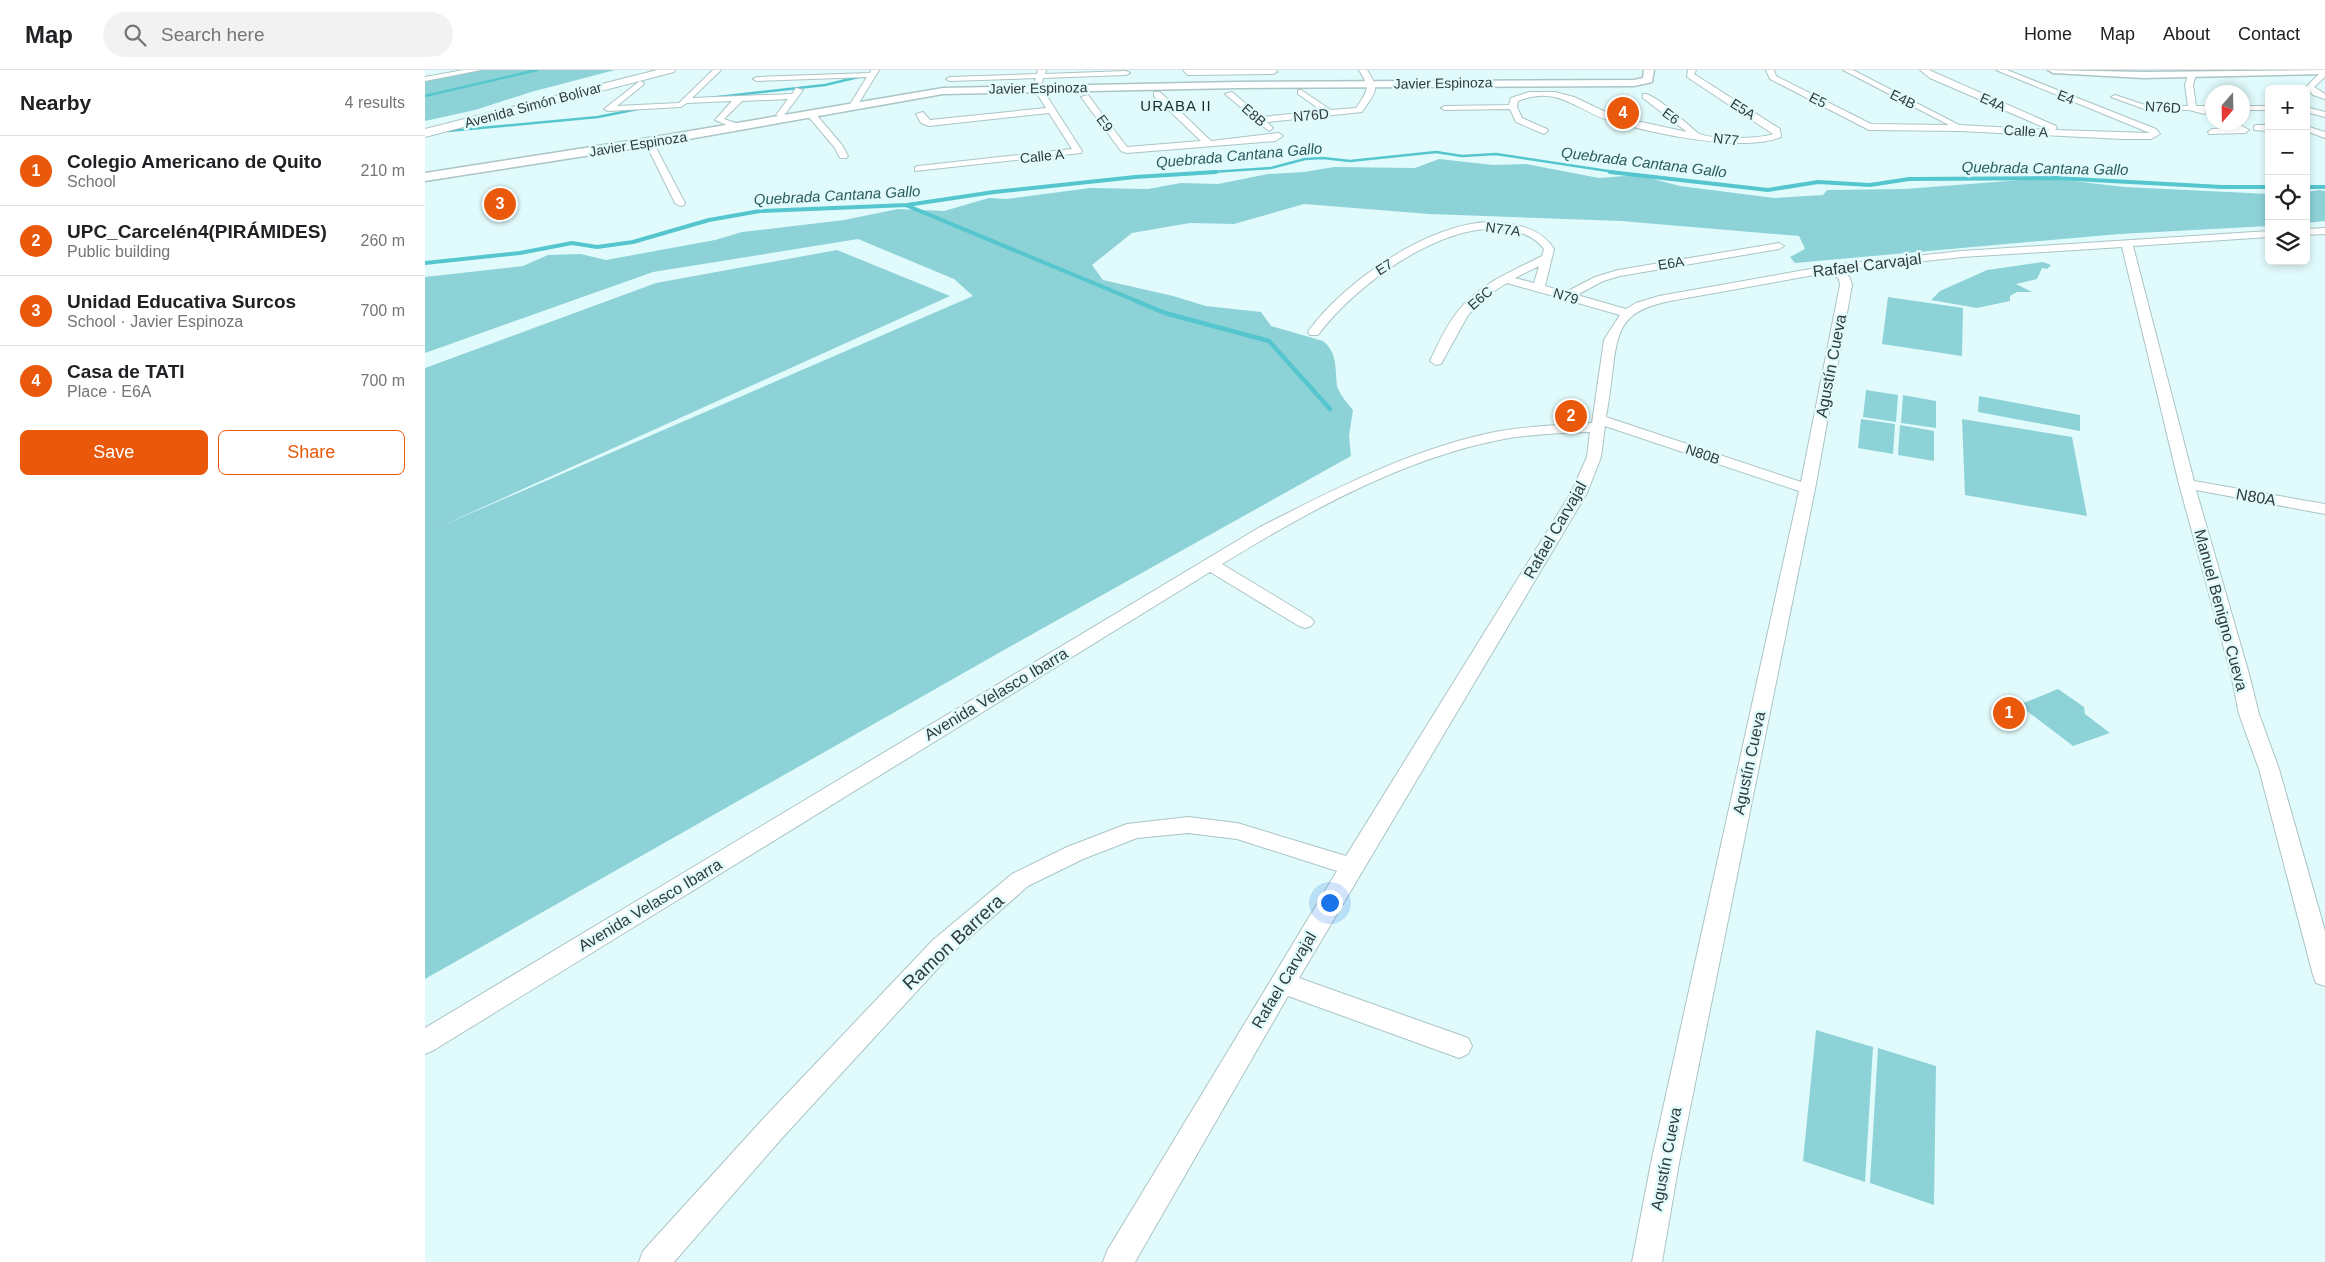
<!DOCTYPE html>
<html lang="en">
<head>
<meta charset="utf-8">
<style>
	body { margin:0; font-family:Helvetica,sans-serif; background:#f2f2f2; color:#202124 }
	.controls { position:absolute; right:15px; top:15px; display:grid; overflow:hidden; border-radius:8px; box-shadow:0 2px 8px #0003 }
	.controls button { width:45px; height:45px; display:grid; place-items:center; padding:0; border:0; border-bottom:1px solid #e0e0e0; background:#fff; color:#202124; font:25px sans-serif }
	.compass { position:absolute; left:1780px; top:15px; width:45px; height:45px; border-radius:50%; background:#fff; box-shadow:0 2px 8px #0003; rotate:200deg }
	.you { position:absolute; left:904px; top:832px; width:18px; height:18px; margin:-12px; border:4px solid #fff; border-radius:50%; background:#1a73e8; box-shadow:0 0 0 8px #1a73e833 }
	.badge { display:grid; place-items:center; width:32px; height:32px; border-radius:50%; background:#ea580c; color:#fff; font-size:16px; font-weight:700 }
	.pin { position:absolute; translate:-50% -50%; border:2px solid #fff; box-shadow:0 1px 5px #0006 }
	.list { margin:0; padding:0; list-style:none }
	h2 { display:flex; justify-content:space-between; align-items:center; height:65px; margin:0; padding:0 20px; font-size:21px }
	h2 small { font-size:16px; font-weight:400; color:#757577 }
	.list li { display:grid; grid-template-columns:32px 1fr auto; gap:15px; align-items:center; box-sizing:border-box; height:70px; padding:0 20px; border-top:1px solid #e0e0e0 }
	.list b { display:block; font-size:19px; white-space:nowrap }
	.list p { margin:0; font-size:16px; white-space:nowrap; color:#757577 }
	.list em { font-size:16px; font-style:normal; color:#757577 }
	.actions { display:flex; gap:10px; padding:15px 20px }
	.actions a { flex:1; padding:11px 0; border:1px solid #ea580c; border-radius:8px; text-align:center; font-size:18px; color:#ea580c }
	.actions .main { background:#ea580c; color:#fff }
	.icon { flex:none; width:28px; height:28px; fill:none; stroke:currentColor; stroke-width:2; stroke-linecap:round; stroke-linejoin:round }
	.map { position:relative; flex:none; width:1900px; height:1192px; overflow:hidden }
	header { display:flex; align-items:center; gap:30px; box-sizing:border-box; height:70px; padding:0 25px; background:#fff; border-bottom:1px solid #e0e0e0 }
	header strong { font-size:24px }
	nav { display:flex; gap:28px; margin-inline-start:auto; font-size:18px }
	.search { width:350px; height:45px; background:#f2f2f2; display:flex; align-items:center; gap:12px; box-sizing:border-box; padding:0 18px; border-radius:28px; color:#757577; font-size:19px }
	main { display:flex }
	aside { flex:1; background:#fff }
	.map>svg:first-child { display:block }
</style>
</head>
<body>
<header>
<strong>Map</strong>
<div class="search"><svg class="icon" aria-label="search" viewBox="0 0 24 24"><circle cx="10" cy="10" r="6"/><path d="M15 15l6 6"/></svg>Search here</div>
<nav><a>Home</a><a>Map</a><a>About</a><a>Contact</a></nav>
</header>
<main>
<aside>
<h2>Nearby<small>4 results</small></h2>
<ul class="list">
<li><span class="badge">1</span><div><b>Colegio Americano de Quito</b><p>School</p></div><em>210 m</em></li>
<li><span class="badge">2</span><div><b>UPC_Carcelén4(PIRÁMIDES)</b><p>Public building</p></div><em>260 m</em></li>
<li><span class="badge">3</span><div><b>Unidad Educativa Surcos</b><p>School · Javier Espinoza</p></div><em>700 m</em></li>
<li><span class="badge">4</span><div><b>Casa de TATI</b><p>Place · E6A</p></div><em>700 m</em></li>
</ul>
<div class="actions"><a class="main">Save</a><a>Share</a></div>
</aside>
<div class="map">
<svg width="1900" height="1192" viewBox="0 0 1900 1192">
	<rect width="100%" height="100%" fill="#e1fbfc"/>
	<path fill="#8dd2d7" d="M 43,0 L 190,0 L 106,22 L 50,40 L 0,51 L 0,8 Z
		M 1014,89 L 1068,95 L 1101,94 L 1174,108 L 1213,105 L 1255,116 L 1349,128 L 1398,125 L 1402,120 L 1480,119 L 1623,108 L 1699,117 L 1844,124 L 1844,156 L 1694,164 L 1370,193 L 1365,187 L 1380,179 L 1374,166 L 1196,151 L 1004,144 L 879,134 L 809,154 L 765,153 L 707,163 L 667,195 L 678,210 L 748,226 L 781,236 L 836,242 L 846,256 L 898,271 C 913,283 910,300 912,316 C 914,324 923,334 928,340 L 924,366 L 926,386 L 579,580 L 0,909 L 0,298 L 231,213 L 412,180 L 525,226 L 14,457 L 548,226 L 529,209 L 433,169 L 228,202 L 0,283 L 0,207 L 98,196 L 123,185 L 156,184 L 181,190 L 290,170 L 317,162 L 419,150 L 473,139 L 519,141 L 564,128 L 581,129 L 665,118 L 723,119 L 756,113 L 793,114 L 843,104 L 879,102 L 909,97 L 990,98 Z
		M 1895,120 L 1900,121 L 1900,151 L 1881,153 L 1881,122 Z
		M 1618,192 L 1626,195 L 1622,199 L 1617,198 L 1612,209 L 1591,214 L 1607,222 L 1592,222 L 1585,226 L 1585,231 L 1552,238 L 1506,230 L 1515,221 L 1562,200 Z
		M 1463,227 L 1538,238 L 1537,286 L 1457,274 Z
		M 1441,320 L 1473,325 L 1471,352 L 1438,347 Z
		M 1478,325 L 1511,331 L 1511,358 L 1476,353 Z
		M 1554,326 L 1655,345 L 1655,361 L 1553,342 Z
		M 1436,349 L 1470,354 L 1468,384 L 1433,378 Z
		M 1537,349 L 1647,367 L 1662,446 L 1540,425 Z
		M 1475,355 L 1509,361 L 1509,391 L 1473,385 Z
		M 1633,619 L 1659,637 L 1660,644 L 1685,663 L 1648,676 L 1594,635 Z
		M 1391,960 L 1448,977 L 1440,1112 L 1378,1091 Z
		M 1453,978 L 1511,996 L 1509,1135 L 1445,1113 Z"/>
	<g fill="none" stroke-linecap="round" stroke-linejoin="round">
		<path stroke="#55c6ce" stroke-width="2.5" d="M 0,26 L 112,0
			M 275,29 L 400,15 L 438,6
			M 23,61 L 173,47 L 218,38
			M 772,103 L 846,98 L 880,89 L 898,88 L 925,91 L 1011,82 L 1037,86 L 1071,84 L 1196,103"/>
		<path stroke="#55c6ce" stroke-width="4" d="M 1185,102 L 1343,120 L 1393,112 L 1445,115 L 1484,109 L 1631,108 L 1797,117 L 1844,117
			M 1881,117 L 1900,117
			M 483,136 L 714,232
			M 0,193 L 95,183 L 147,173 L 172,177 L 208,172 L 284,150 L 335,141 L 482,135 L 569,122 L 710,107 L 791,102"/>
		<path stroke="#55c6ce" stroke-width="4.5" d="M 711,231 L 740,243 L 844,271 L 905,339"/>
		<defs>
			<path id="street" d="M 39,0 L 56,0 L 0,11 L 0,7 Z
				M 288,0 L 296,0 L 267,28 L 367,24 L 371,18 L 378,20 L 358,47 L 355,47 L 351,45 L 363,29 L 317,31 L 299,49 L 316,55 L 316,59 L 313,60 L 290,50 L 307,31 L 262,33 L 256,37 L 183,41 L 179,39 L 215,11 L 219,13 L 218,15 L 192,36 L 254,33 Z
				M 446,0 L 454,0 L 432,36 L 428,38 L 424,36 L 442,7 L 332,11 L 328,9 L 332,7 L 445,3 Z
				M 613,0 L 621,0 L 620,4 L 701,1 L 705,3 L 701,5 L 618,8 L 616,17 L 657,81 L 656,83 L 490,101 L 490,97 L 493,96 L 647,79 L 624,43 L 504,56 L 496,53 L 491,44 L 498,42 L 505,50 L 621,38 L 608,17 L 611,8 L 525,11 L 521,9 L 525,7 L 612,4 Z
				M 758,0 L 851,0 L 852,2 L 848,4 L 763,5 Z
				M 934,0 L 942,0 C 956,21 950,22 937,42 L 842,52 L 848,58 L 844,61 L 800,24 L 807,22 L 836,47 L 897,41 L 873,24 L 873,20 L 876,20 L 906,40 L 931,38 C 943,20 946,19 934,0 Z
				M 1263,0 L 1271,0 L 1269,4 L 1355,59 L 1356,67 C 1316,83 1225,63 1183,50 C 1150,39 1132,15 1093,31 L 1092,37 L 1097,48 L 1122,59 L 1123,61 L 1119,64 L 1091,52 L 1085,39 L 1020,40 L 1016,38 L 1020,36 L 1084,35 L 1086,28 L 1104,22 L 1130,22 L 1149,27 L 1189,46 L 1262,62 L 1218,28 L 1218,24 L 1221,24 C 1238,30 1259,52 1273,63 C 1283,70 1335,69 1348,64 L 1262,7 Z
				M 1341,0 L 1349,0 L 1351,6 L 1446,54 L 1524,55 L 1418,0 L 1428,0 L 1534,55 L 1625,60 L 1505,8 L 1495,0 L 1504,0 L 1631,56 L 1632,58 L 1630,60 L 1725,63 L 1571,0 L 1582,0 L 1731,59 L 1735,64 L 1726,69 L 1698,69 L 1535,61 L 1444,60 L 1345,9 Z
				M 1897,1 L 1900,1 L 1900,7 L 1889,17 L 1900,24 L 1900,29 L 1888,25 L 1881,17 Z
				M 1767,2 L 1771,4 L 1768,15 L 1771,36 L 1788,36 L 1788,40 L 1780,40 L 1780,44 L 1764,40 L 1722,40 L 1686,27 L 1690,25 L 1723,36 L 1763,36 L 1760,15 L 1763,4 Z
				M 729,22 L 735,22 L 786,71 L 854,63 L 858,66 L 850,71 L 702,83 L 696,81 L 656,27 L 663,25 L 702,77 L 776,71 L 729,26 Z
				M 1818,36 L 1844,36 L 1844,40 L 1818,40 Z
				M 1881,37 L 1900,42 L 1900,47 L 1881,42 Z
				M 383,42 L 389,42 L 417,75 L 423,86 L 421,88 L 415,88 L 410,78 L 383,46 Z
				M 1798,52 L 1810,52 L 1824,60 L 1820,63 L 1784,64 L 1783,62 L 1787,59 L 1809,58 Z
				M 1832,55 L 1844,55 L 1844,61 L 1829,60 L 1829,56 Z
				M 1881,56 L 1900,62 L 1900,68 L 1881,61 Z
				M 224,69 L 228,72 L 260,133 L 259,135 L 255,136 L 250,133 L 220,72 Z
				M 1069,152 C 1092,154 1116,158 1129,179 L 1120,216 L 1141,222 L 1170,207 L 1193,200 L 1354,173 L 1359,176 L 1354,179 L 1195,206 L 1178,211 L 1152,225 L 1201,239 L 1211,233 L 1234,226 L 1408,195 L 1537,181 L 1844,161 L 1844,167 L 1708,176 L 1769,411 L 1900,434 L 1900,444 L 1771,420 L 1824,604 L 1834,644 L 1854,699 L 1900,861 L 1900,916 L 1891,913 L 1888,905 L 1834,699 L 1814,644 L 1806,604 L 1754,414 L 1697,177 L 1537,187 L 1417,200 L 1425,208 L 1427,215 L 1390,419 L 1254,1093 L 1237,1192 L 1207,1192 L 1226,1093 L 1374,421 L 1180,356 L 1176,387 L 1162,423 L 874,908 L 1043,968 L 1047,976 L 1043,984 L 1034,988 L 863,926 L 710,1192 L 678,1192 L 682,1181 L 912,801 L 812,769 L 763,763 L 712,768 L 658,789 L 603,816 L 526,884 L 358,1067 L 249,1192 L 214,1192 L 218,1181 L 338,1049 L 508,870 L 587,804 L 642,777 L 702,754 L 763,747 L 812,753 L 921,786 L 1146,423 L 1162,387 L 1165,362 C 1135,363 1104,364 1074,370 C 977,389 880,443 797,494 L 886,548 L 889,552 L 886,556 L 880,558 L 874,556 L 785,502 L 9,980 L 0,984 L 0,958 L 835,457 C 912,418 990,377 1075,361 C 1106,356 1136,355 1167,353 L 1179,270 L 1195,245 L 1082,213 L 1063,225 L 1043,245 L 1016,294 L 1011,295 L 1005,291 C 1013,274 1021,256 1033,241 C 1054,214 1088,201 1117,186 L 1119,179 C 1110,167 1097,162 1083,160 C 1019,149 930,215 893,265 L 885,265 L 883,262 C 917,213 1007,150 1069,152 ZM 1114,196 L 1109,213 L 1090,208 ZM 1406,202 L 1414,209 L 1415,215 L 1376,412 L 1181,347 C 1184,330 1186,313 1188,297 C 1193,254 1201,240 1245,231 Z
				M 1900,158 L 1900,164 L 1881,165 L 1881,159 Z"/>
			<path id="secondary" d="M 1219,0 L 1229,0 L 1227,12 L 1209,16 L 813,18 L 518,24 L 224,76 L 0,111 L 0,103 L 224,68 L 518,18 L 813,12 L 1209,10 L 1218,8 Z
				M 1623,0 L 1718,2 L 1900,0 L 1900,4 L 1718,8 L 1628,3 Z"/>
			<path id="highway" d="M 232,0 L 250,0 L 249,2 L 0,67 L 0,59 Z"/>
		</defs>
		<use href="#street" stroke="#abc4c5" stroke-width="2"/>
		<use href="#secondary" stroke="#abc4c5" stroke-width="3"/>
		<use href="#highway" stroke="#abc4c5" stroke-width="2"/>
		<use href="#street" fill="#fff" fill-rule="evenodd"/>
		<use href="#secondary" fill="#fff" fill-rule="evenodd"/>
		<use href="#highway" fill="#fff" fill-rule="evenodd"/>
	</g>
	<g text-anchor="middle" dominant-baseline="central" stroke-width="5" stroke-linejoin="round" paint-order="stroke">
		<g font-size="14" fill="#313b3b" stroke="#e1fbfc">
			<text transform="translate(1018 13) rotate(-1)">Javier Espinoza</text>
			<text transform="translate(613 18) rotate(-1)">Javier Espinoza</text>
			<text transform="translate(1641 27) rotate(22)">E4</text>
			<text transform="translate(1478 29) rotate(26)">E4B</text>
			<text transform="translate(1393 30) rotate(27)">E5</text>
			<text transform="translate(1568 32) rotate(24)">E4A</text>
			<text transform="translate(108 35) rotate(-15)">Avenida Simón Bolívar</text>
			<text transform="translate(1738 37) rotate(3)">N76D</text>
			<text transform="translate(1318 39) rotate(33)">E5A</text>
			<text transform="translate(829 45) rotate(41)">E8B</text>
			<text transform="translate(886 45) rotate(-6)">N76D</text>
			<text transform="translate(1246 46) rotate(37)">E6</text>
			<text transform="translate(680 53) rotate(53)">E9</text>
			<text transform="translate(1601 61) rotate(3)">Calle A</text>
			<text transform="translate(1301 69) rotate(7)">N77</text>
			<text transform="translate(213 74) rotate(-9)">Javier Espinoza</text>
			<text transform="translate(617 86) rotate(-6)">Calle A</text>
			<text transform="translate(1078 159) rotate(8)">N77A</text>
			<text transform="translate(1246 193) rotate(-9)">E6A</text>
			<text transform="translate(959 197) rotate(-32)">E7</text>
			<text transform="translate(1141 226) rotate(17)">N79</text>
			<text transform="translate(1055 228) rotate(-41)">E6C</text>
			<text transform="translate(1278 384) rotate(19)">N80B</text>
		</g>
		<g font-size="15" letter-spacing="1" fill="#1a2e30" stroke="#e1fbfc">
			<text x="751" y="35">URABA II</text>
		</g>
		<g font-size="15" font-style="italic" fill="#2a5b5e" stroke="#e1fbfc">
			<text transform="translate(814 85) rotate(-5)">Quebrada Cantana Gallo</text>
			<text transform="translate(1219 92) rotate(7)">Quebrada Cantana Gallo</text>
			<text transform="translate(1620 98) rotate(1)">Quebrada Cantana Gallo</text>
			<text transform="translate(412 125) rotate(-3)">Quebrada Cantana Gallo</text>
		</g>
		<g font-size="16" fill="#313b3b" stroke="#e1fbfc">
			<text transform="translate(1442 195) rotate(-7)">Rafael Carvajal</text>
			<text transform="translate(1406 296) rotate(-79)">Agustín Cueva</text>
			<text transform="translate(1831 427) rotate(10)">N80A</text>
			<text transform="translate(1130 460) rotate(-60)">Rafael Carvajal</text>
			<text transform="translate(1796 540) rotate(75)">Manuel Benigno Cueva</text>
			<text transform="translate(571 624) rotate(-31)">Avenida Velasco Ibarra</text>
			<text transform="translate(1324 693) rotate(-78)">Agustín Cueva</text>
			<text transform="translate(225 835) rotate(-31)">Avenida Velasco Ibarra</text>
			<text transform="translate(859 910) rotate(-59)">Rafael Carvajal</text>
			<text transform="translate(1241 1089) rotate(-79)">Agustín Cueva</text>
		</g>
		<g font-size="19" fill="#313b3b" stroke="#e1fbfc">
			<text transform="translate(528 872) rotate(-43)">Ramon Barrera</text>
		</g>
	</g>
</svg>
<div class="controls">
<button>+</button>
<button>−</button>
<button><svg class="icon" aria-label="locate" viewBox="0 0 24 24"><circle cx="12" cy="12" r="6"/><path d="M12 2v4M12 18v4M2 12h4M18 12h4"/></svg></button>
<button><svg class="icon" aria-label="layers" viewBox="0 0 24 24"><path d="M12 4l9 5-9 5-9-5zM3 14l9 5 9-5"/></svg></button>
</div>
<svg class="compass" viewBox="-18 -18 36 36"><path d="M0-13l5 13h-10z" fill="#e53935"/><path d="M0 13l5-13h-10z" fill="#757577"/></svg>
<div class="you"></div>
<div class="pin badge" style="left:1584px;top:643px">1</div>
<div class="pin badge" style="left:1146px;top:346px">2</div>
<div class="pin badge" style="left:75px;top:134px">3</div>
<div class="pin badge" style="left:1198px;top:43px">4</div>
</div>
</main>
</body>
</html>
